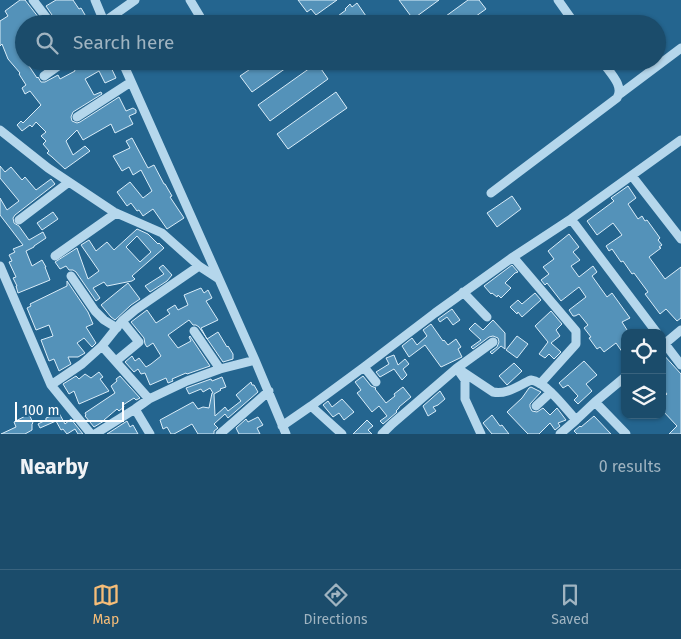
<!DOCTYPE html>
<html lang="en">
<head>
<meta charset="utf-8">
<style>
	body { margin:0; font-family:"Fira Sans",sans-serif; background:#285673; color:#f1f3f6 }
	.controls { position:absolute; right:15px; bottom:15px; display:grid; overflow:hidden; border-radius:10px; box-shadow:0 1px 4px #0004 }
	.controls button { width:45px; height:45px; display:grid; place-items:center; padding:0; border:0; border-bottom:1px solid #39637e; background:#1b4c6b; color:#f1f3f6; font:25px sans-serif }
	.scale { position:absolute; left:15px; bottom:12px; width:109px; box-sizing:border-box; padding-left:5px; border:2px solid #fff; border-top:0; font-size:14px; line-height:18px; white-space:nowrap; color:#fff; -webkit-text-stroke:4px #24658f; paint-order:stroke }
	.list { margin:0; padding:0; list-style:none }
	h2 { display:flex; justify-content:space-between; align-items:center; height:65px; margin:0; padding:0 20px; font-size:21px }
	h2 small { font-size:16px; font-weight:400; color:#a0b4c1 }
	.icon { flex:none; width:28px; height:28px; fill:none; stroke:currentColor; stroke-width:2; stroke-linecap:round; stroke-linejoin:round }
	.map { position:relative; flex:none; width:681px; height:434px; overflow:hidden }
	.search { position:absolute; background:#1b4c6b; box-shadow:0 1px 4px #0004; left:15px; right:15px; top:15px; height:55px; display:flex; align-items:center; gap:12px; box-sizing:border-box; padding:0 18px; border-radius:28px; color:#a0b4c1; font-size:19px }
	.sheet { height:135px; background:#1b4c6b }
	nav { display:flex; justify-content:space-around; align-items:center; box-sizing:border-box; height:70px; border-top:1px solid #39637e; background:#1b4c6b; font-size:14px; color:#a0b4c1 }
	nav a { display:grid; justify-items:center; gap:2px }
	nav .on { color:#f6bd78 }
	.map>svg:first-child { display:block }
</style>
</head>
<body>
<div class="map">
<svg width="681" height="434" viewBox="0 0 681 434">
	<rect width="100%" height="100%" fill="#24658f"/>
	<path fill="#5492b9" stroke="#daedf9" fill-rule="evenodd" d="M 20,0 L 25,0 L 39,18 L 29,24 L 24,24 L 24,61 L 36,61 L 29,66 L 37,78 L 38,77 L 41,82 L 45,82 L 58,75 L 60,79 L 75,71 L 72,63 L 77,61 L 94,61 L 97,65 L 108,61 L 116,78 L 105,83 L 99,71 L 85,79 L 94,95 L 101,92 L 102,94 L 73,112 L 71,117 L 72,121 L 77,123 L 80,122 L 119,97 L 126,111 L 133,108 L 136,110 L 136,113 L 129,116 L 133,124 L 115,133 L 111,124 L 83,140 L 77,130 L 66,141 L 73,155 L 85,146 L 90,151 L 65,169 L 52,157 L 47,153 L 49,151 L 43,144 L 46,141 L 41,136 L 46,132 L 36,122 L 32,127 L 30,125 L 22,131 L 17,125 L 21,121 L 23,123 L 41,105 L 30,91 L 25,94 L 22,88 L 26,85 L 19,74 L 20,73 L 8,59 L 2,44 L 0,46 L 0,21 L 8,16 L 5,11 Z
		M 56,0 L 73,0 L 79,9 L 81,8 L 88,20 L 81,24 L 54,24 L 52,15 L 46,6 Z
		M 298,0 L 337,0 L 316,15 L 311,9 L 307,12 Z
		M 399,0 L 439,0 L 413,19 Z
		M 468,0 L 479,0 L 486,9 L 465,24 L 435,24 Z
		M 357,3 L 366,16 L 355,24 L 327,24 L 346,10 L 345,9 L 350,4 L 352,7 Z
		M 262,61 L 296,61 L 252,92 L 240,76 Z
		M 317,63 L 328,79 L 270,121 L 258,105 Z
		M 336,92 L 347,108 L 288,149 L 277,134 Z
		M 132,138 L 148,168 L 154,165 L 164,184 L 165,184 L 172,196 L 170,197 L 184,218 L 167,229 L 153,209 L 143,216 L 139,210 L 137,211 L 131,203 L 127,206 L 117,192 L 130,182 L 143,198 L 152,191 L 141,170 L 133,175 L 129,167 L 122,171 L 113,156 L 130,148 L 126,141 Z
		M 0,166 L 5,172 L 11,167 L 22,180 L 25,177 L 36,190 L 51,179 L 55,184 L 15,215 L 13,218 L 14,223 L 19,226 L 29,240 L 43,232 L 46,238 L 34,246 L 34,247 L 26,251 L 32,266 L 42,260 L 46,267 L 45,267 L 50,280 L 18,293 L 16,286 L 17,286 L 13,278 L 16,277 L 9,262 L 12,261 L 9,255 L 15,252 L 13,249 L 23,245 L 0,215 L 0,198 L 7,210 L 19,201 L 0,178 Z
		M 628,186 L 636,198 L 628,204 L 638,219 L 642,216 L 645,221 L 647,220 L 660,238 L 658,240 L 662,245 L 659,247 L 661,248 L 649,257 L 665,279 L 681,267 L 681,318 L 677,321 L 666,309 L 660,314 L 645,294 L 648,292 L 634,273 L 632,274 L 623,261 L 621,262 L 612,249 L 609,251 L 606,246 L 622,235 L 613,223 L 597,235 L 587,221 L 614,201 L 611,198 Z
		M 512,196 L 521,209 L 497,227 L 487,213 Z
		M 53,212 L 58,219 L 42,230 L 37,223 Z
		M 137,229 L 148,234 L 158,244 L 159,243 L 164,248 L 132,276 L 135,279 L 132,281 L 107,286 L 104,282 L 93,288 L 100,298 L 96,301 L 76,272 L 73,270 L 69,270 L 66,266 L 60,269 L 55,262 L 77,248 L 88,279 L 99,271 L 81,245 L 89,240 L 96,251 L 107,242 L 114,250 ZM 137,236 L 151,252 L 140,262 L 126,247 Z
		M 569,234 L 579,247 L 573,252 L 580,260 L 571,266 L 579,277 L 593,266 L 597,272 L 592,276 L 607,297 L 612,293 L 630,318 L 622,322 L 629,333 L 625,333 L 625,356 L 616,343 L 604,352 L 600,347 L 597,349 L 589,338 L 591,337 L 584,328 L 588,325 L 579,314 L 575,316 L 573,316 L 569,310 L 586,297 L 579,287 L 561,301 L 547,283 L 545,285 L 541,280 L 549,274 L 543,267 L 554,259 L 548,251 Z
		M 163,265 L 172,275 L 167,281 L 150,292 L 145,286 L 164,274 L 159,268 Z
		M 512,265 L 518,272 L 515,273 L 505,283 L 511,288 L 501,298 L 498,295 L 497,297 L 492,293 L 491,294 L 484,286 Z
		M 67,281 L 88,312 L 93,324 L 86,327 L 96,343 L 92,347 L 84,338 L 77,343 L 85,353 L 78,357 L 68,357 L 71,364 L 59,371 L 54,359 L 49,361 L 41,340 L 53,336 L 49,325 L 36,330 L 27,308 L 31,306 L 30,304 L 67,286 Z
		M 128,283 L 140,299 L 131,305 L 115,320 L 111,317 L 101,305 Z
		M 201,288 L 204,293 L 208,290 L 212,298 L 206,301 L 218,320 L 201,328 L 207,339 L 218,332 L 227,347 L 228,346 L 233,354 L 233,359 L 223,362 L 199,327 L 196,325 L 193,325 L 189,320 L 168,335 L 178,348 L 191,341 L 189,337 L 190,336 L 210,366 L 187,374 L 186,373 L 172,379 L 173,381 L 168,383 L 166,378 L 150,385 L 145,373 L 141,374 L 138,369 L 134,372 L 125,362 L 132,356 L 135,361 L 139,358 L 146,367 L 151,364 L 161,356 L 153,343 L 147,347 L 145,344 L 144,338 L 131,322 L 147,310 L 156,323 L 170,314 L 167,310 L 175,305 L 178,310 L 188,305 L 184,295 Z
		M 535,293 L 541,300 L 522,317 L 518,312 L 517,314 L 510,307 L 518,300 L 522,304 Z
		M 452,309 L 460,320 L 453,325 L 447,317 L 440,322 L 438,319 Z
		M 551,311 L 562,324 L 556,330 L 560,336 L 551,343 L 561,352 L 554,359 L 549,354 L 545,358 L 539,354 L 548,342 L 535,326 Z
		M 493,320 L 505,333 L 505,349 L 501,346 L 492,354 L 490,352 L 497,347 L 499,342 L 498,338 L 493,336 L 489,337 L 473,349 L 471,347 L 481,340 L 469,329 L 475,323 L 483,330 Z
		M 431,324 L 443,341 L 444,340 L 448,345 L 456,339 L 461,347 L 458,349 L 462,357 L 441,367 L 425,345 L 409,357 L 402,346 L 412,338 L 417,345 L 427,336 L 423,330 Z
		M 517,336 L 528,344 L 517,358 L 506,350 Z
		M 662,353 L 681,374 L 681,434 L 669,434 L 677,426 L 662,410 L 662,399 L 667,394 L 662,388 Z
		M 394,355 L 398,365 L 405,359 L 409,364 L 403,369 L 407,375 L 402,380 L 394,369 L 380,377 L 376,372 L 389,364 L 386,358 Z
		M 584,361 L 597,375 L 586,384 L 592,391 L 578,404 L 574,400 L 578,396 L 568,385 L 563,388 L 559,383 Z
		M 514,363 L 522,371 L 507,385 L 499,376 Z
		M 99,372 L 103,377 L 100,379 L 109,391 L 79,404 L 74,391 L 69,394 L 63,384 L 76,376 L 79,379 L 85,374 L 91,378 Z
		M 120,376 L 140,398 L 136,400 L 134,398 L 123,405 L 124,407 L 119,411 L 117,409 L 104,420 L 104,421 L 94,427 L 85,416 L 86,415 L 85,413 L 115,393 L 111,386 L 117,381 L 116,379 Z
		M 363,376 L 371,386 L 376,388 L 375,389 L 386,403 L 395,396 L 394,394 L 403,387 L 411,397 L 399,407 L 399,408 L 396,411 L 397,412 L 383,424 L 380,421 L 387,416 L 379,406 L 372,412 L 357,393 L 361,390 L 355,382 Z
		M 222,377 L 226,387 L 220,389 L 221,390 L 214,394 L 215,416 L 225,407 L 228,411 L 241,401 L 236,395 L 251,382 L 252,385 L 254,385 L 258,392 L 228,418 L 225,414 L 214,424 L 218,428 L 214,431 L 214,434 L 198,434 L 192,424 L 174,434 L 171,434 L 167,427 L 163,429 L 160,420 L 193,402 L 198,409 L 203,407 L 209,408 L 212,393 L 213,393 L 210,388 L 203,392 L 201,389 L 189,394 L 186,388 L 211,379 L 212,381 Z
		M 531,387 L 541,392 L 530,404 L 530,407 L 532,411 L 537,412 L 543,408 L 550,415 L 557,408 L 566,420 L 558,423 L 560,426 L 555,430 L 550,423 L 539,434 L 528,434 L 507,412 L 522,398 L 529,388 Z
		M 440,391 L 445,399 L 438,405 L 433,407 L 436,411 L 428,416 L 423,406 Z
		M 342,399 L 354,412 L 344,420 L 339,413 L 333,417 L 323,405 L 328,401 L 332,407 Z
		M 59,413 L 65,424 L 71,419 L 83,434 L 78,434 L 75,429 L 67,434 L 63,429 L 61,430 L 56,421 L 40,428 L 38,424 L 46,420 L 46,418 Z
		M 29,414 L 33,423 L 32,424 L 32,430 L 25,434 L 1,434 L 16,427 L 14,422 Z
		M 492,415 L 500,426 L 502,425 L 509,434 L 492,434 L 483,423 Z
		M 594,416 L 611,434 L 577,434 L 574,431 L 580,426 L 581,427 Z
		M 258,417 L 263,425 L 257,428 L 260,434 L 239,434 L 236,428 L 246,419 L 248,422 Z
		M 367,420 L 373,426 L 368,430 L 372,434 L 353,434 Z
		M 127,421 L 130,427 L 133,425 L 138,434 L 107,434 Z"/>
	<g fill="none" stroke-linecap="round" stroke-linejoin="round">
		<path stroke="#b5d7ec" stroke-width="9" d="M 33,0 L 46,17 L 48,24
			M 95,0 L 105,24
			M 190,0 L 202,20
			M 558,0 L 575,24
			M 104,22 L 135,0
			M 122,61 L 255,360 L 286,434
			M 44,76 L 65,61
			M 620,94 L 681,48
			M 77,117 L 131,82
			M 0,130 L 48,168 L 114,212 L 162,233 L 199,266 L 219,279
			M 632,176 L 681,239
			M 491,193 L 617,98 C 625,86 609,72 602,61
			M 571,219 L 657,333
			M 19,220 L 69,182
			M 55,256 L 116,213
			M 513,257 L 576,331 L 576,344 L 540,384
			M 0,266 L 51,385 L 91,434
			M 71,276 L 95,311 L 104,320 L 117,328
			M 463,292 L 487,317
			M 194,331 L 220,369
			M 662,340 L 681,365
			M 102,346 L 149,399
			M 662,346 L 681,330
			M 116,361 L 139,342 L 122,321
			M 364,367 L 376,382
			M 457,368 L 493,392 C 507,395 519,385 531,380 C 546,382 566,409 576,420
			M 460,373 L 465,380 L 465,399 L 481,434
			M 51,385 L 82,364 L 102,346 L 122,321 L 135,310 L 199,266
			M 595,402 L 626,434
			M 311,406 L 342,434
			M 536,406 L 551,392
			M 135,409 L 150,434
			M 282,426 L 311,406 L 364,367 L 435,313 L 513,257 L 571,219 L 681,140
			M 95,434 L 135,409 L 149,399 L 187,381 L 220,369 L 255,360
			M 220,434 L 269,391
			M 382,434 L 392,424 L 457,368 L 493,342
			M 560,434 L 576,420 L 595,402 L 625,377"/>
	</g>
</svg>
<div class="controls">
<button><svg class="icon" aria-label="locate" viewBox="0 0 24 24"><circle cx="12" cy="12" r="6"/><path d="M12 2v4M12 18v4M2 12h4M18 12h4"/></svg></button>
<button><svg class="icon" aria-label="layers" viewBox="0 0 24 24"><path d="M12 4l9 5-9 5-9-5zM3 14l9 5 9-5"/></svg></button>
</div>
<div class="scale">100 m</div>
<div class="search"><svg class="icon" aria-label="search" viewBox="0 0 24 24"><circle cx="10" cy="10" r="6"/><path d="M15 15l6 6"/></svg>Search here</div>
</div>
<section class="sheet">
<h2>Nearby<small>0 results</small></h2>
<ul class="list">
</ul>
</section>
<nav>
<a class="on"><svg class="icon" aria-label="map" viewBox="0 0 24 24"><path d="M3 6l6-2 6 2 6-2v14l-6 2-6-2-6 2zM9 4v14M15 6v14"/></svg>Map</a>
<a><svg class="icon" aria-label="directions" viewBox="0 0 24 24"><path d="M12 3l9 9-9 9-9-9zM9 14v-3h6M13 9l2 2-2 2"/></svg>Directions</a>
<a><svg class="icon" aria-label="saved" viewBox="0 0 24 24"><path d="M7 4h10v16l-5-4-5 4z"/></svg>Saved</a>
</nav>
</body>
</html>
